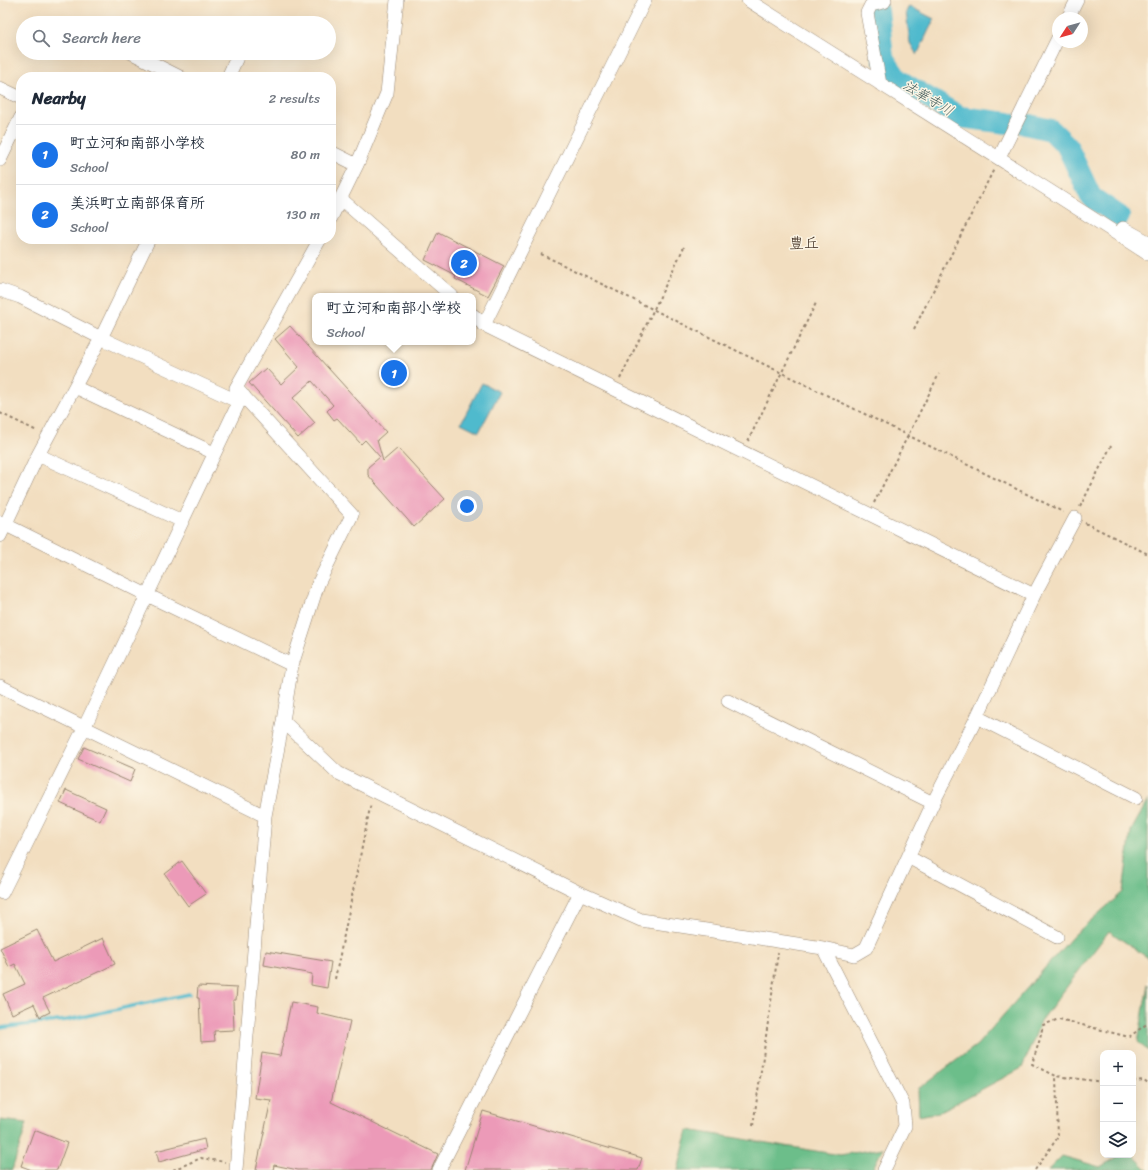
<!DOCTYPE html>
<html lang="en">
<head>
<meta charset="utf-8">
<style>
	body { margin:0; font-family:Sriracha,"Klee One",sans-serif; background:#f2f2f3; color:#1f2937 }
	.controls { position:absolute; right:12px; bottom:12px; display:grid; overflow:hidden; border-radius:8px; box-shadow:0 4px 16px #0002 }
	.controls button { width:36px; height:36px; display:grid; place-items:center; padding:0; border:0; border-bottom:1px solid #e0e1e3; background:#fff; color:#1f2937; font:20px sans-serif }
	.compass { position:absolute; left:1052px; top:12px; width:36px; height:36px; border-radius:50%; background:#fff; box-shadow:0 4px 16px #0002; rotate:234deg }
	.you { position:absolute; left:467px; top:506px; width:14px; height:14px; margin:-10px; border:3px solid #fff; border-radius:50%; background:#1a73e8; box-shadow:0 0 0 6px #1a73e833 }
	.badge { display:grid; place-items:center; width:26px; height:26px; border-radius:50%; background:#1a73e8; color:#fff; font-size:13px; font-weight:700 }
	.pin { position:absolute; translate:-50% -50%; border:2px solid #fff; box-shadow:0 1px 4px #0006 }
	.popup { position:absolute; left:312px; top:293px; width:164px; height:52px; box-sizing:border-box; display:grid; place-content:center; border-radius:8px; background:#fff; filter:drop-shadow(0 1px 3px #0005); font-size:13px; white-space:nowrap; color:#747a83 }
	.popup b { font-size:15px; color:#1f2937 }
	.popup::after { content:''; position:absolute; left:50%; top:100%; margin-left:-8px; border:8px solid transparent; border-top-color:#fff }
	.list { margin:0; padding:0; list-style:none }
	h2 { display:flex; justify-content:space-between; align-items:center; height:52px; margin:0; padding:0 16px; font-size:17px }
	h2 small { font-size:13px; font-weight:400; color:#747a83 }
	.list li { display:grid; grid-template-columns:26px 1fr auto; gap:12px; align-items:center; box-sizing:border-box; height:60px; padding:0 16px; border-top:1px solid #e0e1e3 }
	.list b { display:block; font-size:15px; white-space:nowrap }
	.list p { margin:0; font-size:13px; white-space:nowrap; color:#747a83 }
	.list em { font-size:13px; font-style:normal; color:#747a83 }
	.icon { flex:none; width:22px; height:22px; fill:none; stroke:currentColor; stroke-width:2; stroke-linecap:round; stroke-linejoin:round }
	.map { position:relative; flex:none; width:1148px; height:1170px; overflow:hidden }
	.search { position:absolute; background:#fff; box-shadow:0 4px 16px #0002; left:16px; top:16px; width:320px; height:44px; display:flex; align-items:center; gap:10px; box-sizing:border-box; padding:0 14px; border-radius:22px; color:#747a83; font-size:15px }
	.panel { position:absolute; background:#fff; box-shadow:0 4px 16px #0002; left:16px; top:72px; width:320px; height:172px; border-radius:16px }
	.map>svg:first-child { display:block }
</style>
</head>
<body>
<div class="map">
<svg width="1148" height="1170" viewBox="0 0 1148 1170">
	<rect width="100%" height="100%" fill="#fcf5e5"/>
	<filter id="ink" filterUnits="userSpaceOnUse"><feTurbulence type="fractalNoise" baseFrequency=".025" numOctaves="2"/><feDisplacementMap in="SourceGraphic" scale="8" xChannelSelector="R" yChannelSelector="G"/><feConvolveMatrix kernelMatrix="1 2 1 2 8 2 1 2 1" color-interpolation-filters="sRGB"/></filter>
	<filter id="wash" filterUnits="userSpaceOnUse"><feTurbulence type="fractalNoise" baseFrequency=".012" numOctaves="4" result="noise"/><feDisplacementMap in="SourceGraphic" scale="16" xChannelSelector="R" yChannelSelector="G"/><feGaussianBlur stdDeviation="0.9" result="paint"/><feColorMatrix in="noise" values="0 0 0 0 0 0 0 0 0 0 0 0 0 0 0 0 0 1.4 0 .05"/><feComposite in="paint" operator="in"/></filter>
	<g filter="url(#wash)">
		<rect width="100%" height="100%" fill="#f2dec0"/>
		<path fill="#6cbe8a" stroke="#547454" d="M 1148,800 L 1148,958 L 1109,931 L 1041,1021 L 1022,1068 L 939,1112 L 919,1116 L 918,1089 L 977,1045 L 1073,936 L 1123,892 L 1131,831 Z
			M 1148,984 L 1148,1051 L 1138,1042 Z
			M 0,1120 L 27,1123 L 12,1170 L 0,1170 Z
			M 688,1130 L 840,1155 L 883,1148 L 872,1170 L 678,1170 Z
			M 1121,1155 L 1133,1155 L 1148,1170 L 1048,1170 L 1062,1156 L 1100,1167 Z"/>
		<path fill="#50bacd" stroke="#467276" d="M 909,6 L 934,19 L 917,55 L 910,43 L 906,12 Z
			M 482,383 L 500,392 L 479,432 L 461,423 Z"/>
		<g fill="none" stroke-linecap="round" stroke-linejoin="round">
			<path stroke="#50bacd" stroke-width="3.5" d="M 0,1028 L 67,1020 L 189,994"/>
			<path stroke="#50bacd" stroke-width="22" d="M 878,11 L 883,58 L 898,80 L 960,117 L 1008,123
				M 1025,124 L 1051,130 L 1067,146 L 1091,197 L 1119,216"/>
		</g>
		<g id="blocks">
			<path fill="#ec9ab8" d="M 438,232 L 504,266 L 488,296 L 455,279 L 456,276 L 425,260 Z
				M 290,326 L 386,432 L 377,440 L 383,461 L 398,448 L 445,499 L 414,527 L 368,475 L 368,467 L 380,457 L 365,440 L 361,444 L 337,418 L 334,420 L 327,411 L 333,405 L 312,381 L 293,398 L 315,423 L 298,438 L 249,383 L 266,368 L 281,384 L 299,367 L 275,339 Z
				M 84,747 L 135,769 L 130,782 L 78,759 Z
				M 66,790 L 106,808 L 100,821 L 60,803 Z
				M 182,861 L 206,894 L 188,906 L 165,874 Z
				M 37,930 L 53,962 L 103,938 L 115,964 L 43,998 L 50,1012 L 40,1017 L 34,1004 L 12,1014 L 3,994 L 25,984 L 15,964 L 9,967 L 0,948 Z
				M 266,951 L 331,962 L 327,988 L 311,985 L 312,974 L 264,965 Z
				M 198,986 L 237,988 L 236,1000 L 233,1000 L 234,1030 L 214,1031 L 215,1041 L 201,1042 L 199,998 L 197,998 Z
				M 291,1002 L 318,1007 L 317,1013 L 350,1021 L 331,1102 L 438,1154 L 431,1170 L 298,1170 L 274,1165 L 273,1170 L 256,1170 L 271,1100 L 255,1098 L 262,1053 L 280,1056 Z
				M 483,1111 L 642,1158 L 638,1170 L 465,1170 Z
				M 34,1130 L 67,1143 L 57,1170 L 32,1170 L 21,1166 Z
				M 204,1139 L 206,1149 L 159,1162 L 156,1151 Z"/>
		</g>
	</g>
	<g filter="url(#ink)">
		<use href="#blocks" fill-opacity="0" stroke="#96846f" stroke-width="1"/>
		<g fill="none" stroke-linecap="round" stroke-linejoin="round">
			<defs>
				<path id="minor" d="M 748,0 C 881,85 1016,168 1148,254
					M 1068,18 L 1077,0
					M 132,53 L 180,77
					M 228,77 L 239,53
					M 880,84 L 867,13 L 871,5 L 884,2 L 885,0
					M 0,88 L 21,98
					M 331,152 L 357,165
					M 999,158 L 1058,38
					M 0,160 L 21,117
					M 341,199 L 452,296
					M 331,218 L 357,165 L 387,93 L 397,0
					M 1123,228 L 1148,242
					M 0,290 L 20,297 L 101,338 L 239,402
					M 473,315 L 484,325 L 1034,595
					M 484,325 L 645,0
					M 75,387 L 214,453
					M 38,455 L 182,521
					M 0,522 L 147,595 L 292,665
					M 0,536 L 38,455 L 101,338 L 149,239
					M 0,686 L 265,816
					M 728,701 L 933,803
					M 977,717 L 1136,798
					M 283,721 L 338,773 L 580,893 L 641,920 L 823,948 L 854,955 L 866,948 L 933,803 L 977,717 L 1034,595 L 1075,518
					M 908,857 L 1057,937
					M 0,892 L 2,893 L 84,728 L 239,402 L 244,396
					M 823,948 L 903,1104 L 905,1126 L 884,1170
					M 236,1170 L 265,816 L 283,721 L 292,665 L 318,584 L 352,515 L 236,388 L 320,239
					M 439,1170 L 580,893"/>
			</defs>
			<use href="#minor" stroke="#96846f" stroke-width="14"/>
			<path stroke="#96846f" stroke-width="2" stroke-dasharray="3 3" stroke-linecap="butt" d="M 541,254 L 1063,512
				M 914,329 L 994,169
				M 620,379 L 684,247
				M 0,413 L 37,431
				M 748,441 L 816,303
				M 874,503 L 939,374
				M 1080,507 L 1111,446
				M 1085,523 L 1148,554
				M 335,979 L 371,803
				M 1133,1081 L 1144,1080 L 1148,1083
				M 1103,1082 L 1056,1076 L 1032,1064 L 1040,1039 L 1043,1025 L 1059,1019 L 1129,1037 L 1148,1023
				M 753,1126 L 778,953
				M 173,1170 L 201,1158 L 225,1162
				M 1035,1170 L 1058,1137 L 1056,1076"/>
			<use href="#minor" stroke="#fff" stroke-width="13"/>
		</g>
	</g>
	<g text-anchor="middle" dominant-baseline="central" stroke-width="3" stroke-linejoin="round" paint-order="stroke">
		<g font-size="14" font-style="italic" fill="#425c5b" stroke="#fcf5e5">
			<text transform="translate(928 98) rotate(31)">法華寺川</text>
		</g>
		<g font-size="15" fill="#3b2a1e" stroke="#fcf5e5">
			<text x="804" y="243">豊丘</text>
		</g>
	</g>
</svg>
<div class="controls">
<button>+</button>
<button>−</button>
<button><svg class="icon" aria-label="layers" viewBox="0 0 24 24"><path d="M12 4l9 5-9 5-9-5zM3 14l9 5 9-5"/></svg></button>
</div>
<svg class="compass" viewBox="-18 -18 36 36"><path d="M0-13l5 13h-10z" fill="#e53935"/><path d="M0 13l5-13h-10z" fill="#747a83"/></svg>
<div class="you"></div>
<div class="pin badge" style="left:394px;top:373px">1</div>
<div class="popup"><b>町立河和南部小学校</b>School</div>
<div class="pin badge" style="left:464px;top:263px">2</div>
<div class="search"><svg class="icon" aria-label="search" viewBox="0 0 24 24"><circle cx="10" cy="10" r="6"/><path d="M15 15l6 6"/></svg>Search here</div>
<section class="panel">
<h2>Nearby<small>2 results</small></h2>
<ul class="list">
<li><span class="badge">1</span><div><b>町立河和南部小学校</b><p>School</p></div><em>80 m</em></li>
<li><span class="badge">2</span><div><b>美浜町立南部保育所</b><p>School</p></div><em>130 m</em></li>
</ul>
</section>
</div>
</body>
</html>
